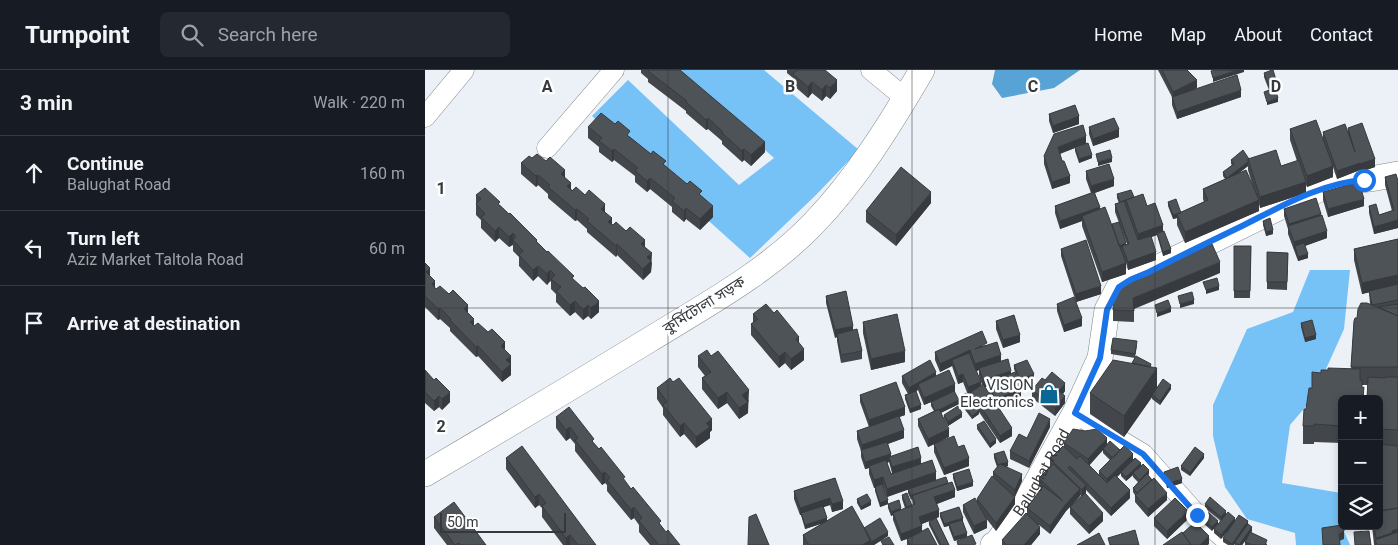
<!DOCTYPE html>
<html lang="en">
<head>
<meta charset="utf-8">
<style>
	body { margin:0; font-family:Roboto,"Noto Sans Bengali",sans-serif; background:#242831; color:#f1f3f6 }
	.controls { position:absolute; right:15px; bottom:15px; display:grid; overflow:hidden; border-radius:8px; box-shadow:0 2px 8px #0003 }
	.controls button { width:45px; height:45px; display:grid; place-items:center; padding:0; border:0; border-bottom:1px solid #363941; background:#171b24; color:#f1f3f6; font:25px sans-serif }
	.scale { position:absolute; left:15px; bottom:12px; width:126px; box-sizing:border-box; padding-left:5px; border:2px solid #36383a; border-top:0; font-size:14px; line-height:18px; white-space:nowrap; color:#36383a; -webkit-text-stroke:4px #fcfeff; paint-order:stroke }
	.stop { position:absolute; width:15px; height:15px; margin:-11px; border:4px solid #1a73e8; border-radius:50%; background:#fff }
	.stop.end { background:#1a73e8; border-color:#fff; box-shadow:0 1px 5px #0008 }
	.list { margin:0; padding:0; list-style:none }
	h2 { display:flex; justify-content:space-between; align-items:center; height:65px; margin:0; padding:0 20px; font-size:21px }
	h2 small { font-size:16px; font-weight:400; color:#9ea1a6 }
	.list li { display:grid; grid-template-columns:32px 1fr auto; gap:15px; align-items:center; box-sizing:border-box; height:75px; padding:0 20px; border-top:1px solid #363941 }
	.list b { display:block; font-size:19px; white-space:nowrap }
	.list p { margin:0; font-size:16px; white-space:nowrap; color:#9ea1a6 }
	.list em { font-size:16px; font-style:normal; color:#9ea1a6 }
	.icon { flex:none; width:28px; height:28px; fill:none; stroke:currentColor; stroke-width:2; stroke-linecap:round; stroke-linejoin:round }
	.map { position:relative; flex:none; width:973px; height:475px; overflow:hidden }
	header { display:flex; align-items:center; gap:30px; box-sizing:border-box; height:70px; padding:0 25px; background:#171b24; border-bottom:1px solid #363941 }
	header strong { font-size:24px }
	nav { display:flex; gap:28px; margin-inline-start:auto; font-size:18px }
	.search { width:350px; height:45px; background:#242831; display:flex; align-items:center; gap:12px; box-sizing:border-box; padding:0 18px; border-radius:8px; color:#9ea1a6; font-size:19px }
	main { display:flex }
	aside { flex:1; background:#171b24 }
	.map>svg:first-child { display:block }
</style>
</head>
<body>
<header>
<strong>Turnpoint</strong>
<div class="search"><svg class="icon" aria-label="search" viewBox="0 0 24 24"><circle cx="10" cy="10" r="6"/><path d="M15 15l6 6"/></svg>Search here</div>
<nav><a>Home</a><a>Map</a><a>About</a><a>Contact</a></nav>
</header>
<main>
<aside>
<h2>3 min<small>Walk · 220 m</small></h2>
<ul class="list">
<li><svg class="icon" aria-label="ahead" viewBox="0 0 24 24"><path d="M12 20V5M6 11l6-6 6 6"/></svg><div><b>Continue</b><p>Balughat Road</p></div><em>160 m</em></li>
<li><svg class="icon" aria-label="left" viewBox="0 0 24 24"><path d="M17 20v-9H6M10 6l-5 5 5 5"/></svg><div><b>Turn left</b><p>Aziz Market Taltola Road</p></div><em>60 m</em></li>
<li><svg class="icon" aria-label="arrive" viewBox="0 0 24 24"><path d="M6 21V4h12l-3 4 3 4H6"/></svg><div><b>Arrive at destination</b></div></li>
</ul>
</aside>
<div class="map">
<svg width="973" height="475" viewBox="0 0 973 475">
	<rect width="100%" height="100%" fill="#ebf1f6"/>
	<path fill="#76c2f6" d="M 250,0 L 339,0 L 434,80 L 391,125 L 325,188 L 167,46 L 203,10 L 314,115 L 349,88 Z
		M 885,200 L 925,200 L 919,259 L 888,328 L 865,355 L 857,413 L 916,423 L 914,450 L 925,475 L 871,475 L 870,463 L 822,449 L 800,417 L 788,366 L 788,335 L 822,259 L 868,242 Z"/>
	<path fill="#57a3d5" d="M 570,0 L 655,0 L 629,18 L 577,28 L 567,14 Z"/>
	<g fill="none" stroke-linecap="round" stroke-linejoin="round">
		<defs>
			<path id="minor" d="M 446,0 L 480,28
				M 0,47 L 39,0
				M 122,78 L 189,0
				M 917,322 L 973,323
				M 650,343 L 718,384 L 772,445 L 807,475
				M 946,456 L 948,475"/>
			<g id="tertiary">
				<path d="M 0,404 C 75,360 150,315 224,270 C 281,235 342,202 388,154 C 431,110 466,53 497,0"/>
				<path id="s1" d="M 568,475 L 572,473 L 603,428 L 650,343 L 675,288 L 682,240 L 694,217 L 705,210 L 724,202 L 853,138 L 895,119 L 927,111 L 951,108 L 973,104"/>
			</g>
		</defs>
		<use href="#minor" stroke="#82888d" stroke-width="21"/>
		<use href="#tertiary" stroke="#82888d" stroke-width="26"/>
		<use href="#minor" stroke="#fff" stroke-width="20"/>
		<use href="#tertiary" stroke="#fff" stroke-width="25"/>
	</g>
	<path fill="#43474c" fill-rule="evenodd" d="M 216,0 L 255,0 L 340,82 L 326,96 L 319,90 L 317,92 L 297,74 L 297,71 L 283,59 L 281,60 L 261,43 L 261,41 L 223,12 L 223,9 L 216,3 Z
		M 362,0 L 400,0 L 412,21 L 405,29 L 401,26 L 397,31 L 387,23 L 383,28 L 368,15 L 368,8 L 362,3 Z
		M 733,0 L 762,0 L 772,18 L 765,21 L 816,27 L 752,49 L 747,35 L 747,27 Z
		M 839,3 L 852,17 L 844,20 L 839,7 Z
		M 624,44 L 654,54 L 628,63 L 624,51 Z
		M 163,57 L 205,67 L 277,127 L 288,147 L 275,160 L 261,149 L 259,152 L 247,142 L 247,137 L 225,119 L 222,122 L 210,112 L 210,106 L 189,90 L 187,92 L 174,82 L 174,77 L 163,68 Z
		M 664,57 L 694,67 L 668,76 L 664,64 Z
		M 923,58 L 950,97 L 935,102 L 935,100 L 912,109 L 908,97 L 908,107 L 882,117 L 881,115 L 881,123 L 835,138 L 834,134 L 834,141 L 760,173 L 752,155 L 752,148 L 748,149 L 743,136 L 743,132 L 756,142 L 779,132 L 778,129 L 778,119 L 800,109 L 798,106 L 798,102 L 807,95 L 806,94 L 806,90 L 824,89 L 856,96 L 872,91 L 865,70 L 865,59 L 898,70 L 898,62 L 923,62 ZM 823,96 L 823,100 L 828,117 L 814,103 Z
		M 661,73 L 667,88 L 654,93 L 650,81 L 650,78 L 635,84 L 645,113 L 627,119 L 619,94 L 619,86 Z
		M 107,88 L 140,108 L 146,119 L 180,142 L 187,155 L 220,177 L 227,193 L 226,202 L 218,210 L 192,185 L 191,187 L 162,162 L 162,159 L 152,150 L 150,151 L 123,128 L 123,124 L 113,115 L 111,117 L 96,104 L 96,93 Z
		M 661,101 L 689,116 L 670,123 L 675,139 L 701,175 L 702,174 L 690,142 L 690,134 L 694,133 L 692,128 L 692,124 L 709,127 L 722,136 L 738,161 L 746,183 L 738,186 L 732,165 L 726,167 L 731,190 L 703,200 L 701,193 L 701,204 L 677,212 L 657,156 L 657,151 L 635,159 L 630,143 L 630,136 L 666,123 L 661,109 Z
		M 960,107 L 973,111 L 973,158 L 949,164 L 944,143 L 944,136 L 954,145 L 967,141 L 960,115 Z
		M 898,122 L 939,136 L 903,147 L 898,130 Z
		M 51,125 L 75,135 L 149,210 L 174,242 L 166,249 L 163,246 L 158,250 L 150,242 L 145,246 L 131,232 L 131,224 L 126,219 L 126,212 L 125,211 L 122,215 L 113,206 L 108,211 L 94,196 L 94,187 L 88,181 L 88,175 L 84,177 L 74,168 L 70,172 L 56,158 L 56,150 L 51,145 Z
		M 506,133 L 471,176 L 441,152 L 441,141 Z
		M 859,139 L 896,145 L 902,168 L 880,176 L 883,188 L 873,191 L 863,164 L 863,159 L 859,146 Z
		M 838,151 L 848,164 L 841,166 L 838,155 Z
		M 973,169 L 973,475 L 949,475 L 947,456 L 954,456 L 954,329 L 942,315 L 937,315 L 939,329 L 917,329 L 917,373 L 889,372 L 889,374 L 878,374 L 878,356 L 887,318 L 896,303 L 926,299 L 929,251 L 945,234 L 944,222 L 937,224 L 929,190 L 929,179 Z
		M 809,176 L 826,176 L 825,228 L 809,228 Z
		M 636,179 L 676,224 L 651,232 L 636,186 Z
		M 842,182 L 863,183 L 862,220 L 842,219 Z
		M 0,193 L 10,218 L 43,243 L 49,256 L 80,280 L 86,296 L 86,305 L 77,312 L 53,286 L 51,287 L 25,261 L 25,258 L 15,249 L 13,250 L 0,237 Z
		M 795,203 L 709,239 L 709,252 L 688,251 L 688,240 Z
		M 401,226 L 437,281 L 437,289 L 416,293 L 412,271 L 412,267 L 410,268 L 401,233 Z
		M 632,234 L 657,256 L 639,262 L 632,241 Z
		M 349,243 L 374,274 L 379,290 L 366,300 L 360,293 L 354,298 L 326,265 L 326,254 L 328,253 L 328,244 Z
		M 571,251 L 595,272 L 578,278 L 571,259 Z
		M 438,252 L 480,292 L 446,300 L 438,263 Z
		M 876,253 L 891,269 L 880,272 L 876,257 Z
		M 562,275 L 586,304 L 596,326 L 573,336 L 587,366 L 575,373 L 554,342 L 554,344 L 547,349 L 534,332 L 534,328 L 546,330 L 546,323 L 543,325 L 538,312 L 533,314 L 527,296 L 515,302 L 510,290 L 510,282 ZM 554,300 L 554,306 L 557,315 L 556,316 L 551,301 ZM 563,316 L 563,321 L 565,325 L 560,317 Z
		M 712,275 L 710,288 L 726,297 L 732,317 L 746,319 L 735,335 L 727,329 L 727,327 L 699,367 L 665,344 L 665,323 L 707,293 L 710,288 L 686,284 L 686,280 Z
		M 273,286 L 324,331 L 323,332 L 323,343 L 314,349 L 302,333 L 293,339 L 277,319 L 277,308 L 280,306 L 273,297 Z
		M 589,295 L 609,308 L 595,314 L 589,299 Z
		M 0,300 L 25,332 L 17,340 L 14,337 L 9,341 L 0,333 Z
		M 477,306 L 511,306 L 530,322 L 534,334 L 516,343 L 524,367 L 503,377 L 493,356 L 493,349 L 509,341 L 506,336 L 506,332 L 499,335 L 493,320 L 491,321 L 496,339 L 485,343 L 480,329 L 480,325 L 483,324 L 477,313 Z
		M 620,310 L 640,321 L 638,324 L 640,333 L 630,346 L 607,328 L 607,320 Z
		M 232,318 L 287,360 L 285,362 L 285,368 L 271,378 L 259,364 L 255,367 L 238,345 L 238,338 L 232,329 Z
		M 435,325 L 480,345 L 474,347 L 479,368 L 463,374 L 466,386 L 496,393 L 511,410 L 523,413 L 530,427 L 512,434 L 514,447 L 511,448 L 524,475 L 514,475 L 504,455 L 504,452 L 507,450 L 497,454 L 497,461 L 512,475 L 482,475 L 482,469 L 476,471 L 468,450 L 468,445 L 466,446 L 463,438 L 463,434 L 476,440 L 480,438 L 477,429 L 477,425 L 487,436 L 488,435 L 487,429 L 486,430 L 483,423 L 483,419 L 462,427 L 458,415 L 463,434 L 455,437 L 450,421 L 450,418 L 449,418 L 444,404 L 444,398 L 440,399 L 436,387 L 436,381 L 432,369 L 432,361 L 444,357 L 435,332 ZM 464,392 L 467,403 L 466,404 L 462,393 Z
		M 519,345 L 537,347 L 523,356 L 519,348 Z
		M 131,347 L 169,374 L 241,462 L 255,475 L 225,475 L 214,462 L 214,455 L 209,448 L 206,450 L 182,421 L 182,415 L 180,413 L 177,415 L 150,381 L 150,374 L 145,368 L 141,371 L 131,358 Z
		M 552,355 L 571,373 L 565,378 L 552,359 Z
		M 625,357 L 604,398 L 585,389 L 585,381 L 602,368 Z
		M 639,373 L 682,374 L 695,380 L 716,395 L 724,404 L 723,405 L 742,430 L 723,447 L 710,432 L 710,425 L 708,422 L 708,418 L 713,412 L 708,407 L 708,405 L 701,411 L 696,406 L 696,403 L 692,407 L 705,428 L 686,446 L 661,420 L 660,424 L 678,451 L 664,464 L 645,444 L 645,437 L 641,441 L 625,464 L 614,455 L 615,464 L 606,475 L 577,475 L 577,470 L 602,444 L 602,438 L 617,418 L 614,416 L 614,408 L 625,396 L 625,389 L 639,377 ZM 678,380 L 678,383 L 685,390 L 674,401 L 674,405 L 664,395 ZM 655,425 L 656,426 L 646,436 L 655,426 Z
		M 509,374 L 533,377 L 544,396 L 519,405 L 509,382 Z
		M 569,384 L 583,396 L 581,397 L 597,411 L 590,426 L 590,434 L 571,461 L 560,447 L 562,458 L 549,464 L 538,442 L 538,435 L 552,432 L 552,429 L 568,407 L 568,402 L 572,397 L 569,388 Z
		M 81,388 L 171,475 L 138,475 L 117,447 L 117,438 L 114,435 L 110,438 L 81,399 Z
		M 779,388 L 765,406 L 756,400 L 756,396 Z
		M 739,402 L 757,413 L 742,418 L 739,406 Z
		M 528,404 L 548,416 L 532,421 L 528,408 Z
		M 410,408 L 418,439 L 407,442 L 405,435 L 398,437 L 402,451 L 439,458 L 463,466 L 449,475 L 378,475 L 378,465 L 398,453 L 380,459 L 376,445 L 375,445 L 369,429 L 369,421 Z
		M 432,429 L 446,435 L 436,440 L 432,433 Z
		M 780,434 L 801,444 L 810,451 L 823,454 L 827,461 L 826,462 L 842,474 L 842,475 L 820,475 L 820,472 L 822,469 L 817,475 L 810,475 L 810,474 L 809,475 L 803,475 L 798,472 L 798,468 L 805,458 L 796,469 L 789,463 L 789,459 L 796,451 L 780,438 Z
		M 769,441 L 793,451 L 787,461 L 769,445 Z
		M 515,443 L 538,452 L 542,467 L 529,471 L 524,458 L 524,456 L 519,457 L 515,447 Z
		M 9,447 L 61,475 L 22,475 L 9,458 Z
		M 729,448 L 763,449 L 742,469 L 729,456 Z"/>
	<path fill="#373a3e" d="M 812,0 L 819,0 L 819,2 L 788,12 L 788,8 Z
		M 412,10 L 412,21 L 405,29 L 405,18 Z
		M 772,10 L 772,18 L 748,30 L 748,22 Z
		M 387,12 L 387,23 L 383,28 L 383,17 Z
		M 852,13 L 852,17 L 844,20 L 844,16 Z
		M 401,15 L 401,26 L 397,31 L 397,20 Z
		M 816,20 L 816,27 L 752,49 L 752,42 Z
		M 853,28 L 853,32 L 842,35 L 842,32 Z
		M 654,46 L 654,54 L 628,63 L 628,56 Z
		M 283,48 L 283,59 L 281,60 L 281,50 Z
		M 694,59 L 694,67 L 668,76 L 668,69 Z
		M 661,66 L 661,74 L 633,84 L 633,77 Z
		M 340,72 L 340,82 L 326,96 L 326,85 Z
		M 189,79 L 189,90 L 187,92 L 187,81 Z
		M 319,79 L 319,90 L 317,92 L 317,81 Z
		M 667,85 L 667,88 L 654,93 L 654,89 Z
		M 687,88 L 687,92 L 673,96 L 673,92 Z
		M 950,89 L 950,97 L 935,102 L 935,94 Z
		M 823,92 L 823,96 L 802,112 L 802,108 Z
		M 935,93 L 935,100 L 912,109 L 912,101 Z
		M 908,96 L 908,107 L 882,117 L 882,106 Z
		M 140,100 L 140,111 L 136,104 Z
		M 113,105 L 113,115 L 111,117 L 111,106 Z
		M 645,106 L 645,113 L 627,119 L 627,112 Z
		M 225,108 L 225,119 L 222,122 L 222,111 Z
		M 689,109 L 689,116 L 666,124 L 666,116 Z
		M 881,112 L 881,123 L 835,138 L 835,127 Z
		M 146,113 L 146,124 L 142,116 Z
		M 506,122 L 506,133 L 471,176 L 471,165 Z
		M 939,129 L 939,136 L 903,147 L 903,139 Z
		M 834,130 L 834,141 L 760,173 L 760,162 Z
		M 180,134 L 180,145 L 176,139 Z
		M 288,136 L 288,147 L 275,160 L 275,149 Z
		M 675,137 L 675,145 L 657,146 L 657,151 L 635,159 L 635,151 Z
		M 261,138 L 261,149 L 259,152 L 259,141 Z
		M 152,139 L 152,150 L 150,151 L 150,140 Z
		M 752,144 L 752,148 L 748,149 L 748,145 Z
		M 896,144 L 896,151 L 864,158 L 864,154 Z
		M 187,148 L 187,159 L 183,152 Z
		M 973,150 L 973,158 L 949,164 L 949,157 Z
		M 738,155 L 738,163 L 732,163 L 732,165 L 713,172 L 713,164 Z
		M 74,157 L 74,168 L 70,172 L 70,161 Z
		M 848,160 L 848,164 L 841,166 L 841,162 Z
		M 902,161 L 902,168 L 871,179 L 870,176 L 870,179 L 869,179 L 869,172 Z
		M 88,163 L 88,174 L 84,177 L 84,167 Z
		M 220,170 L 220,181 L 216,174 Z
		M 701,173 L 701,177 L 697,176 L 697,178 L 694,180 L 694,176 Z
		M 192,174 L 192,185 L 191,187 L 191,176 Z
		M 746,179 L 746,183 L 738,186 L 738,182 Z
		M 731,182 L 731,190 L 703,200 L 703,192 Z
		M 227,183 L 226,202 L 218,210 L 218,199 L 222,187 Z
		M 883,184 L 883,188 L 873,191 L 873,187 Z
		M 795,192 L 795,203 L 708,239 L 708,228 Z
		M 701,193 L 701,204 L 677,212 L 677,202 Z
		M 113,196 L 113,206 L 108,211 L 108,200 Z
		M 5,198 L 5,209 L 1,202 Z
		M 125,200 L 125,211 L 122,215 L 122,204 Z
		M 973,205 L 973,216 L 937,224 L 937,213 Z
		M 10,211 L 10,222 L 7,214 Z
		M 676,216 L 676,224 L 651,232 L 651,224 Z
		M 794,216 L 794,220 L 781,224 L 781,220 Z
		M 769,230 L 769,234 L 755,238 L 755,234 Z
		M 150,231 L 150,242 L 145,246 L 145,235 Z
		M 174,231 L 174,242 L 166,249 L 166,238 Z
		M 43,235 L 43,245 L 39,239 Z
		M 163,235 L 163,246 L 158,250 L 158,240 Z
		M 15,238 L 15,249 L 13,250 L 13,239 Z
		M 746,238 L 746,242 L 732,247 L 732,243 Z
		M 657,248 L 657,256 L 639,262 L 639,255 Z
		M 49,249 L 49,260 L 45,252 Z
		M 428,256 L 428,263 L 412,264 L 412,267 L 410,268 L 410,260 Z
		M 595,265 L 595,272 L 578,278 L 578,270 Z
		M 891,265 L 891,269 L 880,272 L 880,268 Z
		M 374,267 L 374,277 L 371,269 Z
		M 80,272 L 80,283 L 76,276 Z
		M 53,276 L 53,286 L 51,287 L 51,277 Z
		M 379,279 L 379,290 L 366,300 L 366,289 Z
		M 545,280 L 545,288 L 527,290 L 527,296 L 515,302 L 515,294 Z
		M 480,281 L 480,292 L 446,300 L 446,289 Z
		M 360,282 L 360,293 L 354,298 L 354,287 Z
		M 576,285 L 576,293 L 554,298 L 554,300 L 550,302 L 550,294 Z
		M 86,286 L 86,305 L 77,312 L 77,302 L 81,290 Z
		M 732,298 L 732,319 L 727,325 L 727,327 L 699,367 L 699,346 Z
		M 586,301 L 586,309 L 563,313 L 563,316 L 558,318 L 558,310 Z
		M 511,302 L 511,309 L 493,314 L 493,320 L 484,325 L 484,318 Z
		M 538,304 L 538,312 L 533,314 L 533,306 Z
		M 609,304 L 609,308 L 595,314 L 595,310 Z
		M 556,312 L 556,320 L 543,325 L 543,317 Z
		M 640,313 L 640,321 L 634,329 L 634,321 Z
		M 530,314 L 530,322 L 499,335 L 499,328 Z
		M 746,315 L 746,319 L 735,335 L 735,331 Z
		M 596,319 L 596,326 L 570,337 L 570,329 Z
		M 324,320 L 323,343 L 314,349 L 314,338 L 317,325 Z
		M 25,322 L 25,332 L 17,340 L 17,329 Z
		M 302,322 L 302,333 L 293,339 L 293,328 Z
		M 14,326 L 14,337 L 9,341 L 9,331 Z
		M 640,326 L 640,333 L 630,346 L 630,338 Z
		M 534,330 L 534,334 L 511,345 L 511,341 Z
		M 496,335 L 496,339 L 485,343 L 485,339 Z
		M 480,337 L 480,345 L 444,358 L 444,350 Z
		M 554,341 L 554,344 L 547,349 L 547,346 Z
		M 537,343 L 537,347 L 523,356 L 523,352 Z
		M 287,349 L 287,360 L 285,362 L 285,368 L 271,378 L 271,367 L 281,353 Z
		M 625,349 L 625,357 L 604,398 L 604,391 Z
		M 259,353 L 259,364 L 255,367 L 255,356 Z
		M 145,357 L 145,368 L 141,371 L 141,360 Z
		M 587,358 L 587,366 L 575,373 L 575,366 Z
		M 524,359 L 524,367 L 503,377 L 503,369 Z
		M 479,360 L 479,368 L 437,383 L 437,375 Z
		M 682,368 L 682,375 L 678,379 L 678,380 L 663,397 L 663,389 Z
		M 571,369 L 571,373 L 565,378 L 565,374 Z
		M 466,384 L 466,391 L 464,387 L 464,392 L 445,398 L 444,396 L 444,398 L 440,399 L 440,392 Z
		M 708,384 L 708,391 L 682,417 L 682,409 Z
		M 779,384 L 779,388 L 765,406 L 765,403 Z
		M 496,388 L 496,395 L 467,405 L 467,397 Z
		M 544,388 L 544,396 L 519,405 L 519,398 Z
		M 583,392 L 583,396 L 573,399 L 573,395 Z
		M 716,393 L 716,397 L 708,403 L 708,405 L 701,411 L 701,407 Z
		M 724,400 L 724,404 L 715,414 L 715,410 Z
		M 180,402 L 180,413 L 177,415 L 177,404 Z
		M 511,402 L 511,410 L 462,427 L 462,419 Z
		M 597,404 L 597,411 L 590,427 L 590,420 Z
		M 458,407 L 458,415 L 449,418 L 449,410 Z
		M 757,409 L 757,413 L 742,418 L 742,414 Z
		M 548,412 L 548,416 L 532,421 L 532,417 Z
		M 661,415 L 661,423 L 657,427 L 657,420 Z
		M 655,419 L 655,426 L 641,441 L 625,464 L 625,456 L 641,434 Z
		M 530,420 L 530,427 L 509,435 L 509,427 Z
		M 705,420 L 705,428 L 686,446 L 686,438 Z
		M 742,423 L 742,430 L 723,447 L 723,439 Z
		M 114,424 L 114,435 L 110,438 L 110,427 Z
		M 590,427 L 590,434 L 571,461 L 571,453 Z
		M 405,428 L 405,435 L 375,445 L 375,438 Z
		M 463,430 L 463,434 L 455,437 L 455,433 Z
		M 418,431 L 418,439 L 407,442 L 407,434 Z
		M 446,431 L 446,435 L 436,440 L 436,437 Z
		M 209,437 L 209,448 L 206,450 L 206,440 Z
		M 476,438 L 476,442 L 468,443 L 468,445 L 466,446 L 466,442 Z
		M 514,440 L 514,447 L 494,455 L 494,447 Z
		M 763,441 L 763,449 L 742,469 L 742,461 Z
		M 801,441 L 801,445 L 796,451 L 796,447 Z
		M 678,443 L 678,451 L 664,464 L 664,456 Z
		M 402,448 L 402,452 L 380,459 L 380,455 Z
		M 538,448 L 538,452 L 519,457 L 519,454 Z
		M 810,448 L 810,452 L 796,469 L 796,465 Z
		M 562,450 L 562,458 L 549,464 L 549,456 Z
		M 793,451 L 793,454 L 787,461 L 787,457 Z
		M 823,451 L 823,455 L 810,472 L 809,475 L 807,475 Z
		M 497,456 L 497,463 L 476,471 L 476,464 Z
		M 615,457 L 615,464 L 606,475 L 599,475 Z
		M 827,457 L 827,461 L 817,475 L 814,475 Z
		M 973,459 L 973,475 L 967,475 L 967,461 Z
		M 919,461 L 919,469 L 914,471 L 914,464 Z
		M 463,462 L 463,466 L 449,475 L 446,475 L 446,472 Z
		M 542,463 L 542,467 L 529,471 L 529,467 Z
		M 967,463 L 967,475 L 951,470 L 951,468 Z
		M 145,465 L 145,475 L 141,475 L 141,468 Z
		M 784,466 L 784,474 L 783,475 L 775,475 Z
		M 446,470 L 446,475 L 437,475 Z"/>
	<path fill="#4e5358" stroke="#373a3e" d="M 224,0 L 255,0 L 340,72 L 326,85 L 319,79 L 317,81 L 297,63 L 298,62 L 283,48 L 281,50 L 261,32 L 262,31 L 223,1 Z
		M 372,0 L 400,0 L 412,10 L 405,18 L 401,15 L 397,20 L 387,12 L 383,17 L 368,4 Z
		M 737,0 L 762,0 L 772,10 L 748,22 Z
		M 788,0 L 812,0 L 788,8 L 786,1 Z
		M 847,0 L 848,0 L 852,13 L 844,16 L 839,3 Z
		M 812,5 L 816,20 L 752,42 L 747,27 Z
		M 850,18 L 853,28 L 842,32 L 839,22 Z
		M 650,35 L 654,46 L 628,56 L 624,44 Z
		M 176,43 L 190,54 L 193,51 L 205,61 L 202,65 L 226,84 L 228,81 L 241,91 L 238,94 L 262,114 L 265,111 L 277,121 L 274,124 L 288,136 L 275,149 L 261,138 L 259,141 L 247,131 L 250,128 L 225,108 L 222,111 L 210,101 L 213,98 L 189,79 L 187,81 L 174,71 L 177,68 L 163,57 Z
		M 689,48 L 694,59 L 668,69 L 664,57 Z
		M 891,50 L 908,96 L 882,106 L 865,59 Z
		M 937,53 L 950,89 L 935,94 L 935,93 L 912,101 L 898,62 L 920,54 L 930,82 L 923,58 Z
		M 658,55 L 661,66 L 633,77 L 637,91 L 639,91 L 645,106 L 627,112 L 619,86 L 629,64 Z
		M 663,73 L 667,85 L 654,89 L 650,77 Z
		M 685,80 L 687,88 L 673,92 L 671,84 Z
		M 818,80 L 824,89 L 823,89 L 823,92 L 802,108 L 798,102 L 809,94 L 806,90 Z
		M 851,80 L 856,96 L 874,90 L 881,112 L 835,127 L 823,89 Z
		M 112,84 L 121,91 L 125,87 L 140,100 L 136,104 L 146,113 L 142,116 L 147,121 L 151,117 L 160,125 L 164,120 L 180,134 L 176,139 L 187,148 L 183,152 L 188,155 L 191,152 L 201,161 L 205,157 L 220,170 L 216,174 L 227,183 L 222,187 L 226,191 L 218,199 L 192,174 L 191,176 L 162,151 L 164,149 L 152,139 L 150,140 L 123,117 L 125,115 L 113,105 L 111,106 L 96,93 L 104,86 L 107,88 Z
		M 684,94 L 689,109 L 666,116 L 661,101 Z
		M 476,97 L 506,122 L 471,165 L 441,141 Z
		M 821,100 L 834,130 L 760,162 L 752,144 L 783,130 L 778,119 Z
		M 971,104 L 973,111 L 973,150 L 949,157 L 944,136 L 951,134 L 954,145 L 969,140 L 960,107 Z
		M 934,112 L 939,129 L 903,139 L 898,122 Z
		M 60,118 L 75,132 L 73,134 L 84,144 L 85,143 L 112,170 L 111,171 L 122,182 L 123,181 L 149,206 L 147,208 L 158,218 L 160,217 L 174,231 L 166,238 L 163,235 L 158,240 L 150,231 L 145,235 L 131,221 L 136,217 L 126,209 L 130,205 L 125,200 L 122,204 L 113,196 L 108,200 L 94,185 L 98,181 L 88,170 L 91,167 L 88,163 L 84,167 L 74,157 L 70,161 L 56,147 L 60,144 L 51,134 L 56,129 L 51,125 Z
		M 706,120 L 709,127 L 695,132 L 692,124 Z
		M 669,122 L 675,137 L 635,151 L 630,136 Z
		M 718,124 L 722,136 L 730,133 L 738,155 L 713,164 L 701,130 Z
		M 891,128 L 896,144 L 864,154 L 859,139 Z
		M 751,129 L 756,143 L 748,145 L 743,132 Z
		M 699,131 L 713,170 L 726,166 L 731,182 L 703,192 L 697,176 L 704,174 L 690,134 Z
		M 680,137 L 701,193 L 677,202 L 657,146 Z
		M 897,145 L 902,161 L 869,172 L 863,156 Z
		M 845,148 L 848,160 L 841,162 L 838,151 Z
		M 694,152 L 701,173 L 694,176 L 687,154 Z
		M 739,161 L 746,179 L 738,182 L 732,163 Z
		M 973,169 L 973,205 L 937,213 L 929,179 Z
		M 661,170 L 676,216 L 651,224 L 636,179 Z
		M 879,173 L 883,184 L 873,187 L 870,176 Z
		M 787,174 L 795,192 L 708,228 L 709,241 L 688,240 L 689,223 L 697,213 L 706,207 Z
		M 809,176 L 826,176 L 825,221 L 809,221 Z
		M 842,182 L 863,183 L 862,212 L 842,212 Z
		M 0,193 L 5,198 L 1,202 L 10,211 L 7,214 L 11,219 L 15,216 L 24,224 L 28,220 L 43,235 L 39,239 L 49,249 L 45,252 L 49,256 L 53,253 L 63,262 L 67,259 L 80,272 L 76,276 L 86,286 L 81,290 L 86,294 L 77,302 L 53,276 L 51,277 L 25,250 L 26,249 L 15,238 L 13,239 L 0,226 Z
		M 792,208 L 794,216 L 781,220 L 778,212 Z
		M 973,214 L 973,230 L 947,235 L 944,221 Z
		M 421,221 L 428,256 L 410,260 L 401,226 Z
		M 767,222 L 769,230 L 755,234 L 753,226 Z
		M 649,227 L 657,248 L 639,255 L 632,234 Z
		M 743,230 L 746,238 L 732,243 L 730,235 Z
		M 936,233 L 942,233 L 973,246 L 973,297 L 926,297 L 929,251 L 930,248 L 932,248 L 933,239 Z
		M 341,234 L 349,243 L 352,240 L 374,267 L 371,269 L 379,279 L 366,289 L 360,282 L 354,287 L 326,254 L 333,249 L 328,244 Z
		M 973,234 L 973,246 L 953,237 Z
		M 472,244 L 480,281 L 446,289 L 438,252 Z
		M 589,245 L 595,265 L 578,270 L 571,251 Z
		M 887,250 L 891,265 L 880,268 L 876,253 Z
		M 432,259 L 437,281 L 416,285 L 412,264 Z
		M 557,261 L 562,273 L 550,279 L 572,272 L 576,285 L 550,294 L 545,280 L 515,294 L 510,282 Z
		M 688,268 L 712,271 L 710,284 L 686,280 Z
		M 282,280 L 286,286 L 293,281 L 324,320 L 317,325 L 323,332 L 314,338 L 302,322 L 293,328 L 277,308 L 286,302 L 273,286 Z
		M 544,283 L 556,312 L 543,317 L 538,304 L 533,306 L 527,290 Z
		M 711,286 L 726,294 L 725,297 L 707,293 Z
		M 583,289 L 586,301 L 558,310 L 554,298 Z
		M 505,290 L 511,302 L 484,318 L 477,306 Z
		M 602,290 L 609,304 L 595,310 L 589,295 Z
		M 688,290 L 732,298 L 699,346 L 665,323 Z
		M 903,298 L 935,299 L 935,310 L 937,310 L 937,318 L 939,317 L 938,329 L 917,329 L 917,356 L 889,354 L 889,356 L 878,356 L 879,339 L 881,339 L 884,318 L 887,318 L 887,302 L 896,303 L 896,300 L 903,300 Z
		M 0,300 L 9,310 L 11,308 L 25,322 L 17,329 L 14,326 L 9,331 L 0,322 Z
		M 524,300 L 530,314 L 499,328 L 493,314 Z
		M 590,302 L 596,319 L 570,329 L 563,313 Z
		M 627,302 L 640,313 L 634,321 L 640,326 L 630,338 L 607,320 L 617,308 L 620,310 Z
		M 943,307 L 960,308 L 960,307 L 973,307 L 973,360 L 954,359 L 954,329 L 942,329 Z
		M 245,308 L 248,312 L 254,308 L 287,349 L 281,353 L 285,357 L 271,367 L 259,353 L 255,356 L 238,335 L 242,332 L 232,318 Z
		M 738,309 L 746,315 L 735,331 L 727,325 Z
		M 471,312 L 480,337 L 444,350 L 435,325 Z
		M 558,314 L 587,358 L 575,366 L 546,322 Z
		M 491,321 L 496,335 L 485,339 L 480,325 Z
		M 529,321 L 534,330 L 514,340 L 514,339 L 510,341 L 506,332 Z
		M 541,323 L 554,341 L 547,346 L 534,328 Z
		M 533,336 L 537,343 L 523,352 L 519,345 Z
		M 144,337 L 169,369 L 167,371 L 174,379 L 176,377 L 200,407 L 198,408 L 206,419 L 208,417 L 236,451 L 234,453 L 241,462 L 243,460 L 255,475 L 234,475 L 214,451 L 217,448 L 209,437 L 206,440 L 182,410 L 185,408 L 180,402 L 177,404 L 150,370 L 153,368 L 145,357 L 141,360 L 131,347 Z
		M 514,339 L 524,359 L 503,369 L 493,349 Z
		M 614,343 L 625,349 L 604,391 L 585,381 L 594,364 L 602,368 Z
		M 474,346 L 479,360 L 437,375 L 432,361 Z
		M 559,351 L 571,369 L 565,374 L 552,355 Z
		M 648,359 L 660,361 L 672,359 L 682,368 L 663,389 L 639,373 Z
		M 529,366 L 533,377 L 539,375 L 544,388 L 519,398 L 509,374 Z
		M 685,371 L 695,380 L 688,388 L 678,379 Z
		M 462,372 L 466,384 L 440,392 L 436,380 Z
		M 954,374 L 973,376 L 973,438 L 954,441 Z
		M 700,375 L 708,384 L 682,409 L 674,401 Z
		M 97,376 L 171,475 L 153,475 L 145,465 L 141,468 L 117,436 L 121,433 L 114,424 L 110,427 L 81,388 Z
		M 638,376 L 652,389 L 655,386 L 682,413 L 690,405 L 705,420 L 686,438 L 645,396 L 643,398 L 661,415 L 657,420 L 625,389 Z
		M 493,377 L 496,388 L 467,397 L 464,387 Z
		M 770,377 L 779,384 L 765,403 L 756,396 Z
		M 579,381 L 583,392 L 575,394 L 573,395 L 569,384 Z
		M 710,388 L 716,393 L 701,407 L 696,402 Z
		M 461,390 L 466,404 L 507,390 L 511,402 L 462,419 L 458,407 L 449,410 L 444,396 Z
		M 575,394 L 597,404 L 590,420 L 568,402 Z
		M 628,394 L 655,419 L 641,434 L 625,456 L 602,438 L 618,416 L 638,431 L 614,408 Z
		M 718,394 L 724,400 L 715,410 L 708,403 Z
		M 753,397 L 757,409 L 742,414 L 739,402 Z
		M 544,399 L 548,412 L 532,417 L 528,404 Z
		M 722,404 L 727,410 L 712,423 L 708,418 Z
		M 567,406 L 590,427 L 571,453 L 552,429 Z
		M 521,407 L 523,413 L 486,426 L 483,419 Z
		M 410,408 L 418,431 L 407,434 L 405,428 L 375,438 L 369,421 Z
		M 729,408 L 742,423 L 723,439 L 710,425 Z
		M 527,412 L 530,420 L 509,427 L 514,440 L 494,447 L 497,456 L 476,464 L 468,443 L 490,434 L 487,425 Z
		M 457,414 L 463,430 L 455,433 L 450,417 Z
		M 482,423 L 487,436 L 482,438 L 477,425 Z
		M 660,423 L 678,443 L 664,456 L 645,437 Z
		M 442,424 L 446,431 L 436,437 L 432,429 Z
		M 785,427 L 801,441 L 796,447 L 780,434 Z
		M 550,428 L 562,450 L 549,456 L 538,435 Z
		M 750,428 L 763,441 L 742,461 L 729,448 Z
		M 474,430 L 476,438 L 466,442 L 463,434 Z
		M 29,432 L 61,475 L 35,475 L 34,473 L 30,475 L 9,447 Z
		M 775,435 L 793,451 L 787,457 L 769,441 Z
		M 398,436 L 402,448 L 380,455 L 376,443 Z
		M 427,436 L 446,470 L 437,475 L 384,475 L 378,465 Z
		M 534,437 L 538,448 L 519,454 L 515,443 Z
		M 973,438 L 973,459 L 967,461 L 967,463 L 951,468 L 949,456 L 954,456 L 954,441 Z
		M 803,442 L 810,448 L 796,465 L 789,459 Z
		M 601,443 L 615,457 L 599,475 L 582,475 L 577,470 Z
		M 331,444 L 344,475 L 323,475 L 324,447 Z
		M 814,445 L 823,451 L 807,474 L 798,468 Z
		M 455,448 L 463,462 L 446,472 L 439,458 Z
		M 511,448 L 524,475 L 516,475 L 504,452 Z
		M 537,450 L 542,463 L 529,467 L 524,454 Z
		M 770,452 L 784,466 L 775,475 L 766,475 L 758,463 Z
		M 823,454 L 827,457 L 814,475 L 810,472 Z
		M 917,455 L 917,456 L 919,456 L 919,461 L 914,464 L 915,475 L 898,475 L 897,458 Z
		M 503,458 L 512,475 L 485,475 L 482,469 Z
		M 710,460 L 714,475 L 685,475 L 683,468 Z
		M 944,461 L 946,475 L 930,475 L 929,462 Z
		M 757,462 L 766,475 L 738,475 Z
		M 825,462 L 842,470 L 840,475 L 827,475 L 820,472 Z
		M 973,462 L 973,475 L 952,475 L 950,470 Z
		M 674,463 L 680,475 L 652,475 Z
		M 547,465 L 551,474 L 547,475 L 533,475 L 532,471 Z
		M 464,467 L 469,475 L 458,475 L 456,471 Z"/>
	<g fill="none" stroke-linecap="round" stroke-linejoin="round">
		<path stroke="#1a73e8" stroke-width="6" d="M 772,445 L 718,384 L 650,343 L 675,288 L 682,240 L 694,217 L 705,210 L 724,202 C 755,186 786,171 817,156 C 855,137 896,113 939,110"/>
	</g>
	<path fill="none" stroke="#36383a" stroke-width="1" stroke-opacity="0.55" d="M 243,0 L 243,475M 487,0 L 487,475M 730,0 L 730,475M 0,238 L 973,238"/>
	<defs>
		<symbol id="shop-bare" viewBox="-9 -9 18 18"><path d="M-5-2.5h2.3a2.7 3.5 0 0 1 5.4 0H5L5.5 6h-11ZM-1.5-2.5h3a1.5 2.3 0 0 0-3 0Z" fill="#096695" stroke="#fcfeff" stroke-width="2.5" paint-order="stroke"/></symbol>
	</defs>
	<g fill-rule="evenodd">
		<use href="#shop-bare" x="610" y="310" width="28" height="28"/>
	</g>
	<g text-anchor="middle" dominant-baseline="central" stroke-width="5" stroke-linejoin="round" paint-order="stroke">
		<g font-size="15" fill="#36383a" stroke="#fcfeff">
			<text transform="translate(279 235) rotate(-32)">কুর্মিটোলা সড়ক</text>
			<text stroke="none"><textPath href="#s1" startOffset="88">Balughat Road</textPath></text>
		</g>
		<g font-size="15" fill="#36383a" stroke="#fcfeff" text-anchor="end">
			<text x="609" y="315">VISION<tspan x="609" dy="17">Electronics</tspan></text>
		</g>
	</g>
	<g font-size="16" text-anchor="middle" font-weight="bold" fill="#36383a" stroke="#fcfeff" stroke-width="5" stroke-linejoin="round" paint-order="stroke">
		<text x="122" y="22">A</text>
		<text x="365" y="22">B</text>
		<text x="608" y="22">C</text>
		<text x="851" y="22">D</text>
		<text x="16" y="124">1</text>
		<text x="16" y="362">2</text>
	</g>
</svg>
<div class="controls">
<button>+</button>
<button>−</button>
<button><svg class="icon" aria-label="layers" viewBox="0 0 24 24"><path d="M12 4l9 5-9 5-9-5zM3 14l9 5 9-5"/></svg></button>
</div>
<div class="scale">50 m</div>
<div class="stop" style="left:939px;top:110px"></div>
<div class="stop end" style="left:772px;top:445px"></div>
</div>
</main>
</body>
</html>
